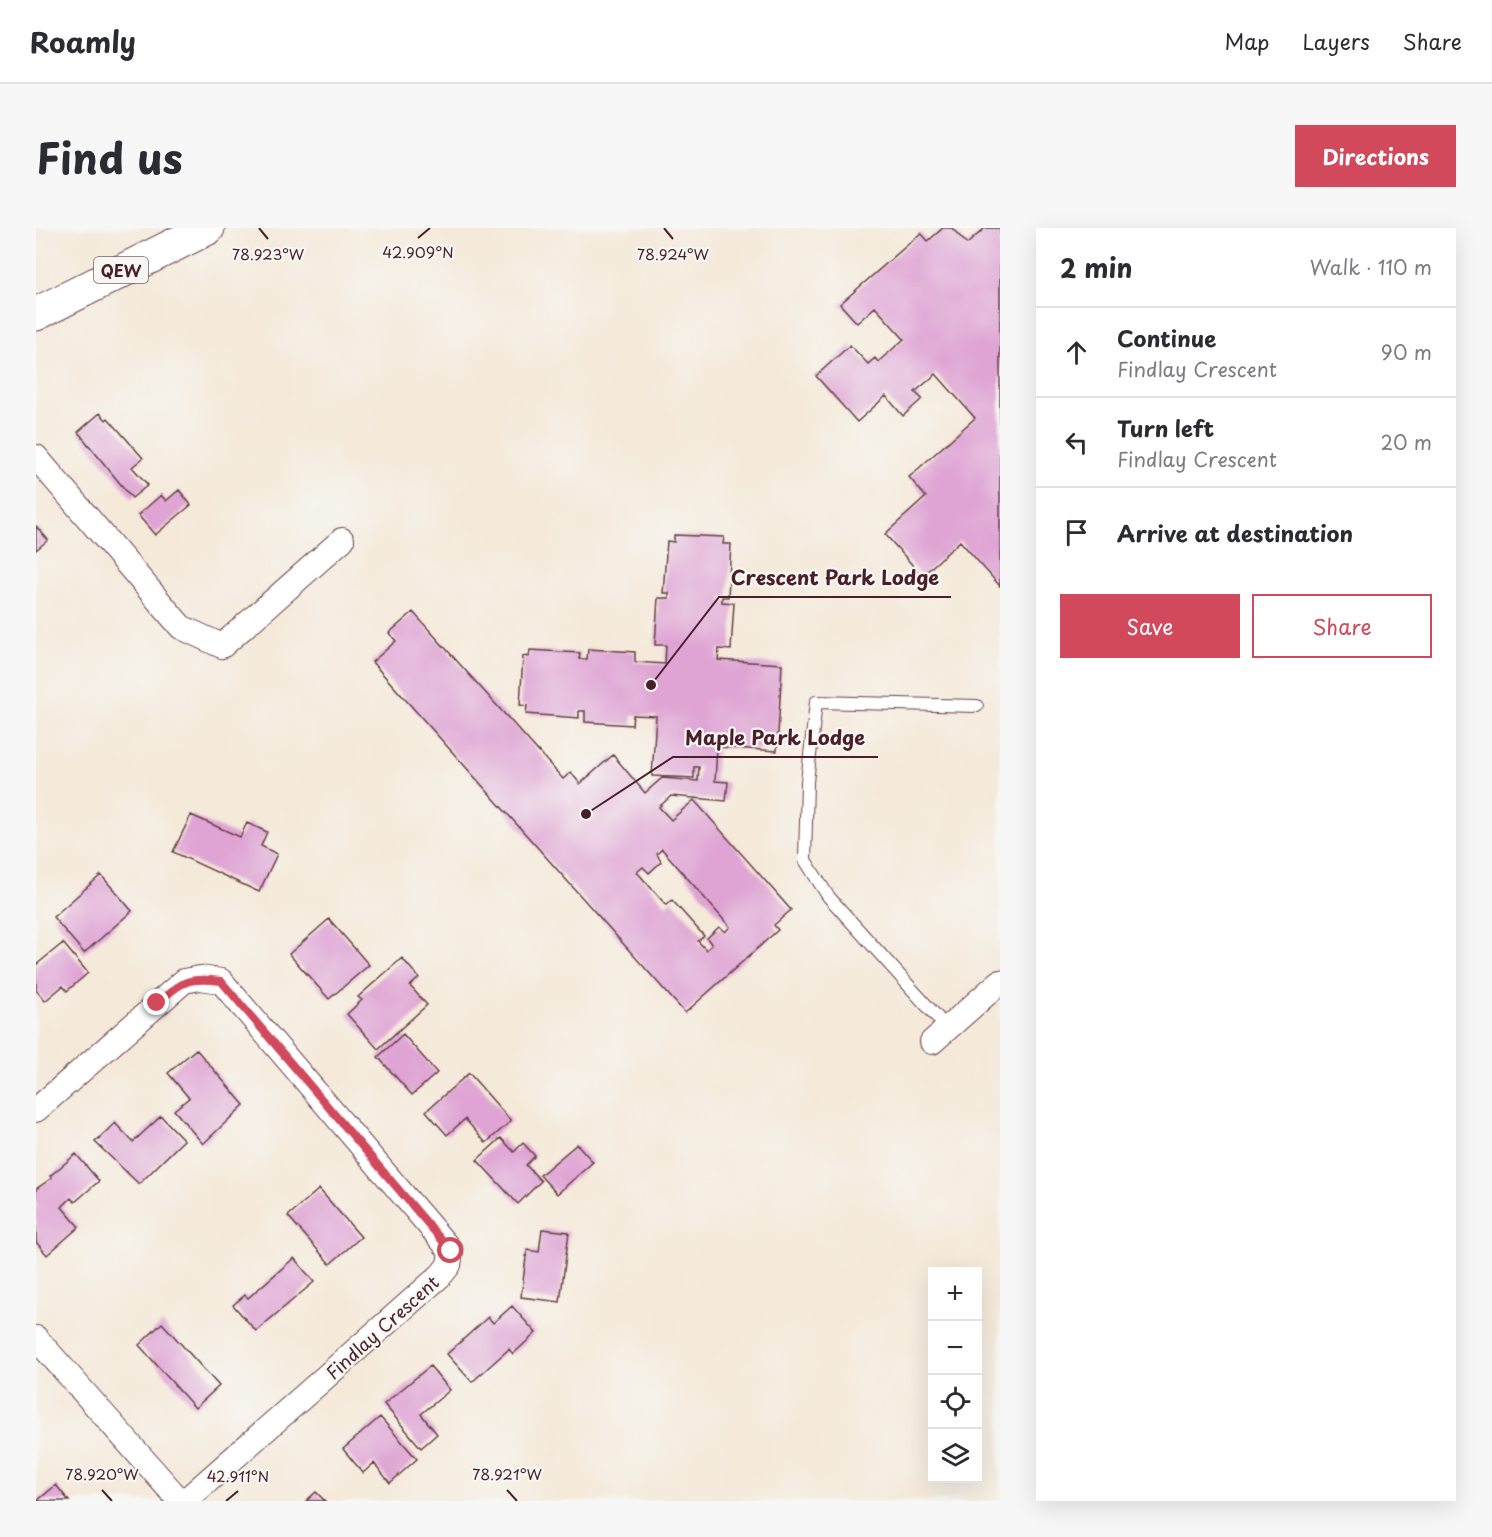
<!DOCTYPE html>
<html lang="en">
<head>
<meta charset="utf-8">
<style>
	body { margin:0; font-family:"Playpen Sans",sans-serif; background:#f7f7f7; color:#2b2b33 }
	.controls { position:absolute; right:18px; bottom:18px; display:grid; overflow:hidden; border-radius:0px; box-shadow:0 6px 24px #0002 }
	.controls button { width:54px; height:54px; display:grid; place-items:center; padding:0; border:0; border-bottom:2px solid #e1e1e2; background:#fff; color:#2b2b33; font:30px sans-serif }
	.stop { position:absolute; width:18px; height:18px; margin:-14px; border:4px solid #d1495b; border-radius:50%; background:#fff }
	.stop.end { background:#d1495b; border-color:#fff; box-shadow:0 2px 6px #0008 }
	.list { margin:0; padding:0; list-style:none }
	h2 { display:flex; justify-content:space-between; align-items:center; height:78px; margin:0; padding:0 24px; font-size:26px }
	h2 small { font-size:20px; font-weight:400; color:#7c7c81 }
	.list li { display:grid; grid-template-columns:39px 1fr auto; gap:18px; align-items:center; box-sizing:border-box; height:90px; padding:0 24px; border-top:2px solid #e1e1e2 }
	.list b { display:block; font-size:22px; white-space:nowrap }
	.list p { margin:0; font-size:20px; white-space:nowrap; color:#7c7c81 }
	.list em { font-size:20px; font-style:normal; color:#7c7c81 }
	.actions { display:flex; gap:12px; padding:18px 24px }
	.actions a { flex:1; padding:14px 0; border:2px solid #d1495b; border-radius:0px; text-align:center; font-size:21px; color:#d1495b }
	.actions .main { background:#d1495b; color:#fff }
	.icon { flex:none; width:33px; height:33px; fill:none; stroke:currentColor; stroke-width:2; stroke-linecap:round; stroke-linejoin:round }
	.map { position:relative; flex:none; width:964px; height:1273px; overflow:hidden; border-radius:0px }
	header { display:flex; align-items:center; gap:36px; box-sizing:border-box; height:84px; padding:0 30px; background:#fff; border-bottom:2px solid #e1e1e2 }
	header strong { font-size:28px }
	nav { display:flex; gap:33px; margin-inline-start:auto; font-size:21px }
	.intro { display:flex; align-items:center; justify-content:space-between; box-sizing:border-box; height:144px; padding:0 36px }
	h1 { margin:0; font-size:42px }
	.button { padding:15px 27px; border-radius:0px; background:#d1495b; color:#fff; font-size:21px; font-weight:700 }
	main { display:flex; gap:36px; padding:0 36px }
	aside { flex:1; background:#fff; border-radius:0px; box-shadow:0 6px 24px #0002 }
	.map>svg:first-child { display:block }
</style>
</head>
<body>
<header>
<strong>Roamly</strong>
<nav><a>Map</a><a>Layers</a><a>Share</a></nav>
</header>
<div class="intro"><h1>Find us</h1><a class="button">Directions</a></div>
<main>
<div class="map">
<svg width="964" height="1273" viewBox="0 0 964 1273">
	<rect width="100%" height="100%" fill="#f6f6f2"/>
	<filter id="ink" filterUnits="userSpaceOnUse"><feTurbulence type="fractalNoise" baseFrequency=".0167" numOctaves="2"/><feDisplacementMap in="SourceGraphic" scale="12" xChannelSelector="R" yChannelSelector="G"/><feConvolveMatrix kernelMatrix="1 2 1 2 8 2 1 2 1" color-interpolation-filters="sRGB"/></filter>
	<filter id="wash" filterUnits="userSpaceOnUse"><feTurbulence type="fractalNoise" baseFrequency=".008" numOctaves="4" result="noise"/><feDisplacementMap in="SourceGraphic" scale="24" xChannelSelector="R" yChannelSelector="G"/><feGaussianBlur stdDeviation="1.35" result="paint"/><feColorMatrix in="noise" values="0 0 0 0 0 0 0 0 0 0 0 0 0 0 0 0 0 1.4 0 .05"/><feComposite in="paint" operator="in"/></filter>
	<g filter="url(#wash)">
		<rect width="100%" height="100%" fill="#f5e9d9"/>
		<g id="blocks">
			<path fill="#dfa4d4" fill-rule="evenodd" d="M 907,0 L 916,0 L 931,16 L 949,0 L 964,0 L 964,358 L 924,313 L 886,348 L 849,306 L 890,269 L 873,249 L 939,190 L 900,146 L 879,164 L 886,171 L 867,188 L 850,168 L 821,194 L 780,148 L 814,117 L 832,136 L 839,130 L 842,134 L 868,111 L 839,79 L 821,95 L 804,76 L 885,5 L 892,13 Z
				M 64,185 L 70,192 L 72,190 L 107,230 L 96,239 L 112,257 L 96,270 L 42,204 Z
				M 143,262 L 155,277 L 119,307 L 102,287 L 125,267 L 130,273 Z
				M 0,298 L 12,312 L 0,322 Z
				M 638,307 L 688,309 L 687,316 L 695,316 L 692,369 L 686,369 L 686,374 L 698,375 L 695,422 L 683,421 L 682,432 L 746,436 L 741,523 L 681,519 L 679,553 L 692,554 L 690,573 L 635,568 L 623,579 L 635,592 L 658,572 L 755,682 L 738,697 L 742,702 L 649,785 L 336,434 L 360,413 L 353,405 L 377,384 L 527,551 L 535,544 L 544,556 L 577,527 L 609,565 L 626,550 L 662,553 L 663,539 L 658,539 L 658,550 L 616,548 L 620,488 L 597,487 L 596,497 L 549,494 L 549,483 L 543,483 L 543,490 L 490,486 L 491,478 L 484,477 L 487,428 L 493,429 L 494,422 L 544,425 L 543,431 L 551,431 L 552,421 L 599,424 L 599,434 L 629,436 L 630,417 L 619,417 L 622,370 L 633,370 L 633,365 L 627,365 L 631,313 L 638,314 ZM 626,621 L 694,699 L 689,704 L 683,699 L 671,710 L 676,717 L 670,722 L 662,713 L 668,708 L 636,672 L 630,677 L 601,644 L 607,639 L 613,645 L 625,634 L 621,626 Z
				M 155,587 L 204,609 L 211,595 L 231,604 L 225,618 L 241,626 L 223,664 L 137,624 Z
				M 65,647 L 96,683 L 48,725 L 17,689 Z
				M 293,691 L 333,737 L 293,771 L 253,726 Z
				M 27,715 L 52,745 L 31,763 L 27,758 L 9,773 L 0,762 L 0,737 Z
				M 366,730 L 383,750 L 374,758 L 391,777 L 342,821 L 311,786 L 326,772 L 322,769 Z
				M 367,806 L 401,845 L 376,867 L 342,829 Z
				M 160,821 L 208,877 L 167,916 L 138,882 L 153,870 L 132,845 Z
				M 433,845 L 475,893 L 450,915 L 429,891 L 411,907 L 390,883 Z
				M 125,888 L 148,912 L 103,956 L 59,914 L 79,895 L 97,914 Z
				M 465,910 L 478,924 L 487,915 L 499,928 L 490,937 L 505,953 L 482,976 L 441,932 Z
				M 541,916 L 557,934 L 521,966 L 504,947 Z
				M 40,926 L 63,953 L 39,974 L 35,970 L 26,979 L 43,999 L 11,1027 L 0,1014 L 0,961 L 16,950 L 14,948 Z
				M 283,961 L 325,1009 L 294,1036 L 252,988 Z
				M 506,1001 L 533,1004 L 524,1074 L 485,1069 L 491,1022 L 503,1024 Z
				M 258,1030 L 278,1054 L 220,1103 L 197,1077 L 209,1067 L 212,1070 Z
				M 476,1078 L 500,1105 L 477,1126 L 473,1121 L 436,1154 L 411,1126 L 452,1089 L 457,1095 Z
				M 126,1095 L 183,1158 L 159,1180 L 103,1117 Z
				M 394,1138 L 414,1162 L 385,1186 L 401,1206 L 385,1220 L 348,1176 Z
				M 344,1189 L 381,1231 L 354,1255 L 338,1235 L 327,1245 L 307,1221 Z
				M 20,1257 L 33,1273 L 1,1273 Z
				M 280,1264 L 289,1273 L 270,1273 Z"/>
		</g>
	</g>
	<g filter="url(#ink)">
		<use href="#blocks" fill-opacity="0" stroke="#643d45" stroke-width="1.5"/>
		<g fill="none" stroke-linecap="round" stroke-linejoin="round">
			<defs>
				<path id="service" d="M 911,800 L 792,668 L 769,632 L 771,554 L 780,474 L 941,478"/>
				<path id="minor" d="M 0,229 L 145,399 L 186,418 L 306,312
					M 896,814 L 964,754
					M 0,882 L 148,753 L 164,750 L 185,753 L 415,1023 L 413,1037 L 405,1047 L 149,1273
					M 0,1110 L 144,1273"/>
				<path id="motorway" d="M 0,86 L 172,0"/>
			</defs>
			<use href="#service" stroke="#643d45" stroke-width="14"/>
			<use href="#minor" stroke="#643d45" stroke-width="26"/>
			<use href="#motorway" stroke="#643d45" stroke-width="35"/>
			<use href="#service" stroke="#fff" stroke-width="12"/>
			<use href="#minor" stroke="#fff" stroke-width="24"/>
			<use href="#motorway" stroke="#fff" stroke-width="33"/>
		</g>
	</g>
	<g fill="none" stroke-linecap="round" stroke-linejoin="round" filter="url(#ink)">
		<path stroke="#d1495b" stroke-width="8" d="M 121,775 C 148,753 150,749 185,753 L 415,1023"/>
	</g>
	<path fill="none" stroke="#4a1f2b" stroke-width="2" d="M 223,0 L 232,11M 628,0 L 637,11M 382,10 L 394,0M 66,1262 L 76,1273M 471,1262 L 481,1273M 190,1273 L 202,1263"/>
	<g text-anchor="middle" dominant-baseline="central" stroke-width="4.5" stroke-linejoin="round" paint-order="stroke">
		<rect fill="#f6f6f2" stroke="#7e6067" stroke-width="1.5" x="58" y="29" width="54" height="26" rx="4.5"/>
		<g font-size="16" font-weight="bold" fill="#4a1f2b">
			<text x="85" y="42">QEW</text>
		</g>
		<g font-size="18" fill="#4a1f2b" stroke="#f6f6f2">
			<text transform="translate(346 1099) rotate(-42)">Findlay Crescent</text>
		</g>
	</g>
	<g font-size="15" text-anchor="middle" fill="#4a1f2b" stroke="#f6f6f2" stroke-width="4.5" stroke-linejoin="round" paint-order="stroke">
		<text x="382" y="30">42.909°N</text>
		<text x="232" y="32">78.923°W</text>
		<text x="637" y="32">78.924°W</text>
		<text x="66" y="1252">78.920°W</text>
		<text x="471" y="1252">78.921°W</text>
		<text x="202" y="1254">42.911°N</text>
	</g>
	<path fill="none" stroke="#4a1f2b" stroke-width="2" d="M615 457L683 369H915M550 586L637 529H842"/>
	<g fill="#4a1f2b" stroke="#f6f6f2" stroke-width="2">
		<circle cx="615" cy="457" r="6"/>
		<circle cx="550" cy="586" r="6"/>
	</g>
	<g font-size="20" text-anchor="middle" font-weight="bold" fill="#4a1f2b" stroke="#f6f6f2" stroke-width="4.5" stroke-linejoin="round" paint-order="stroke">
		<text x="799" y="357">Crescent Park Lodge</text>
		<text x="739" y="517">Maple Park Lodge</text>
	</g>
</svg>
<div class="controls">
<button>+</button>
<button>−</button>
<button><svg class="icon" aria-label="locate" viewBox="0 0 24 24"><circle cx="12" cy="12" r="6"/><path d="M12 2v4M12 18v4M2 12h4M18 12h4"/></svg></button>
<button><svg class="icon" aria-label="layers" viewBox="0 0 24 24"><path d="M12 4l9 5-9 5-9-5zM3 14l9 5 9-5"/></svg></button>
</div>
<div class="stop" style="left:415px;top:1023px"></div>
<div class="stop end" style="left:121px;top:775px"></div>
</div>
<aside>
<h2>2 min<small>Walk · 110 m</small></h2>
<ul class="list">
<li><svg class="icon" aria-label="ahead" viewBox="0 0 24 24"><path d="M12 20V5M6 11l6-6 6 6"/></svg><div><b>Continue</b><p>Findlay Crescent</p></div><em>90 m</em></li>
<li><svg class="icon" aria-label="left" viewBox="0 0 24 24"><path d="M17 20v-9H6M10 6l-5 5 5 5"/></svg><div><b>Turn left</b><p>Findlay Crescent</p></div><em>20 m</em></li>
<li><svg class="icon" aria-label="arrive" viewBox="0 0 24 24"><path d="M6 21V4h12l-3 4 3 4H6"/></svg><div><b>Arrive at destination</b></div></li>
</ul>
<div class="actions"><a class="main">Save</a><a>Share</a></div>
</aside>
</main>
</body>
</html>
